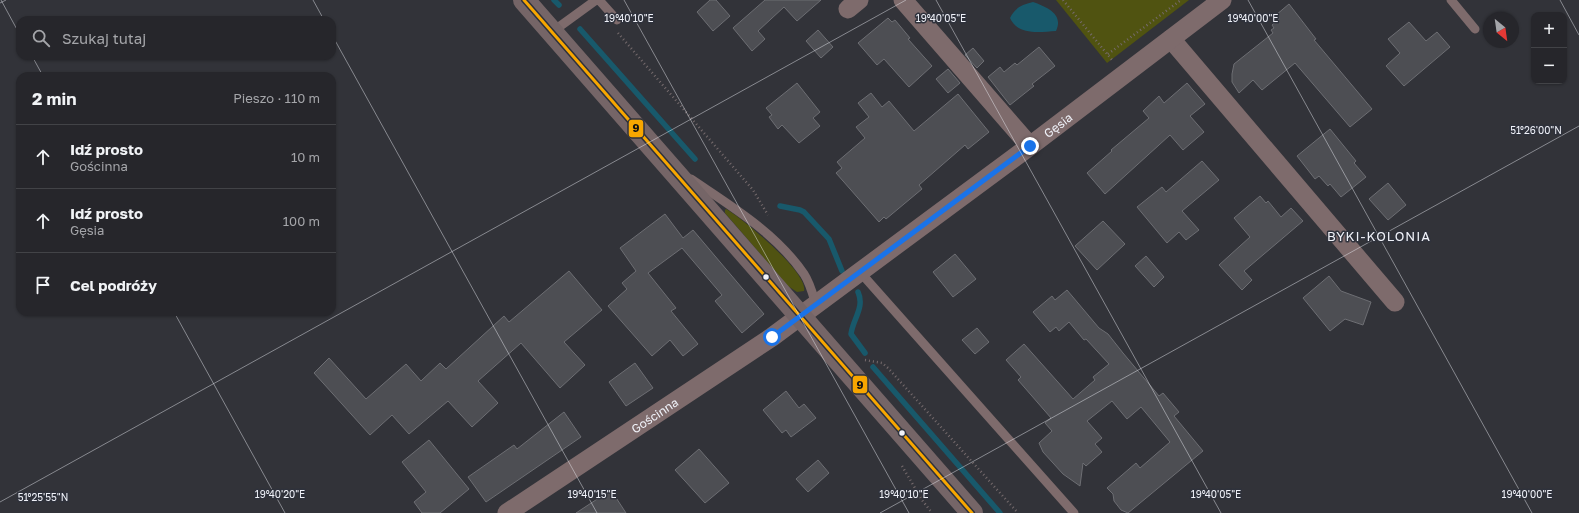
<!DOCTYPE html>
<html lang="pl">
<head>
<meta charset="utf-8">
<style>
	body { margin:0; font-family:"Golos Text",sans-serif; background:#323237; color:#f1f3f6 }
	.controls { position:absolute; right:12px; top:12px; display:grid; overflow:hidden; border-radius:8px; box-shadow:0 1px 3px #0004 }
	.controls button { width:36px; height:36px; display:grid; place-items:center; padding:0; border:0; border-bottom:1px solid #424347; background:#26262b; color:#f1f3f6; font:20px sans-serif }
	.compass { position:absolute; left:1483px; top:12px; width:36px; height:36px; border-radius:50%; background:#26262b; box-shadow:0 1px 3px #0004; rotate:151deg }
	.stop { position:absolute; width:12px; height:12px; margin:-9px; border:3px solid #1a73e8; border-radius:50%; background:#fff }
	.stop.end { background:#1a73e8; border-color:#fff; box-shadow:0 1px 4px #0008 }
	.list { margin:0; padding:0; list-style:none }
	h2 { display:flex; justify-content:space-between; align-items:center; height:52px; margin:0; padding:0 16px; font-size:17px }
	h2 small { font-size:13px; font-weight:400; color:#a4a5a9 }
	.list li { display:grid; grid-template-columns:26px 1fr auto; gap:12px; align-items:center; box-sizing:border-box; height:64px; padding:0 16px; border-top:1px solid #424347 }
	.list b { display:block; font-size:15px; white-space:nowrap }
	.list p { margin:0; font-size:13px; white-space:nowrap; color:#a4a5a9 }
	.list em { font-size:13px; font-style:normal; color:#a4a5a9 }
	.icon { flex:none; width:22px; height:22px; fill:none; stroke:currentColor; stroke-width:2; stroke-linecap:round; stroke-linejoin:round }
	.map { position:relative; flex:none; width:1579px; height:513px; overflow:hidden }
	.search { position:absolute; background:#26262b; box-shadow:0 1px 3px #0004; left:16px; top:16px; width:320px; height:44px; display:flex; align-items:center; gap:10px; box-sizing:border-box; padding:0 14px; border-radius:12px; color:#a4a5a9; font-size:15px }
	.panel { position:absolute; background:#26262b; box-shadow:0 1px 3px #0004; left:16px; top:72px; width:320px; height:244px; border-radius:12px }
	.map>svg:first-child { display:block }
</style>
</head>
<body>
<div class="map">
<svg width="1579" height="513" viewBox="0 0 1579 513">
	<rect width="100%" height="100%" fill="#323339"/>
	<path fill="#505311" d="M 1056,0 L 1189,0 L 1107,63 Z
		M 726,209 C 742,218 809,273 804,291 L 797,292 L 788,286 L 725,213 L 725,210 Z"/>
	<path fill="#18596b" d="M 1033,2 C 1047,7 1064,14 1056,31 C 1040,32 1018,36 1010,18 C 1015,8 1021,5 1033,2 Z"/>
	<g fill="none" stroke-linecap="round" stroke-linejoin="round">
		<path stroke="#18596b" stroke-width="5.5" d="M 554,0 L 559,5
			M 580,29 L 695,159
			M 780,206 L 800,210 L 804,212 L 829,239 L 842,271
			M 858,292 C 865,307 853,319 851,334 L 865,353
			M 873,367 L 1000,513"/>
	</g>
	<path fill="#4d4e53" stroke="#6d6e73" d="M 710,0 L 716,0 L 730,16 L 713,31 L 697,12 Z
		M 765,0 L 821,0 L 797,21 L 784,7 L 758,31 L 765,39 L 752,51 L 733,28 Z
		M 1289,4 L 1316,39 L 1314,40 L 1372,109 L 1350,127 L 1295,63 L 1262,90 L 1253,80 L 1239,93 L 1232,82 L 1232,74 L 1234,64 L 1273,33 L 1271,30 L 1274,28 L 1272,25 L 1279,19 L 1276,15 Z
		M 888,18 L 892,22 L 895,20 L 910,38 L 908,39 L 932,66 L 909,87 L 884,59 L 877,65 L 858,43 Z
		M 1409,22 L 1426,41 L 1437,32 L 1450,47 L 1404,86 L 1386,66 L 1400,53 L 1388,39 Z
		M 818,30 L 833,47 L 821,58 L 806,41 Z
		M 1039,47 L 1055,66 L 1032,84 L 1034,86 L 1010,105 L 988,77 L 1000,67 L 1004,72 L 1015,63 L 1017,65 Z
		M 973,48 L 984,61 L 977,68 L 965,55 Z
		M 948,69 L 960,83 L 948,93 L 936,79 Z
		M 797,83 L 820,112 L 813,118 L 820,126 L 799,143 L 782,125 L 778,129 L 769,117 L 772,115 L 766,108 Z
		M 1187,83 L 1205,104 L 1190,116 L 1204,132 L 1183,150 L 1170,135 L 1105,194 L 1087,173 L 1112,151 L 1111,150 L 1149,118 L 1143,111 L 1159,96 L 1164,103 Z
		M 871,93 L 882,107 L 889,101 L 914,131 L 958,94 L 989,132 L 968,149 L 965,145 L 919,185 L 922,189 L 886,219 L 884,217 L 879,222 L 836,173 L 842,168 L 837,162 L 865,138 L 856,127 L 869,117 L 858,103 Z
		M 1330,129 L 1356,161 L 1354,163 L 1366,177 L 1341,197 L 1330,184 L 1328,186 L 1319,176 L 1315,179 L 1297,156 Z
		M 1202,161 L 1219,180 L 1182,211 L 1199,230 L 1186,240 L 1179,232 L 1167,243 L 1137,207 L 1162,187 L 1166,192 Z
		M 1388,183 L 1406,205 L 1388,220 L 1369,199 Z
		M 1260,196 L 1266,203 L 1268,201 L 1281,217 L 1291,208 L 1303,221 L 1244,271 L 1252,280 L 1242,290 L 1219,265 L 1250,237 L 1234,218 Z
		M 665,214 L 683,238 L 693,230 L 764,314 L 742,333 L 715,301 L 722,295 L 682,248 L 648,273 L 676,308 L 671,311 L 698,344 L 683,356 L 670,340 L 652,356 L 608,306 L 627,289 L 622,283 L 636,271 L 620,248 Z
		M 1103,221 L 1125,244 L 1097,270 L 1075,246 Z
		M 955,254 L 976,279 L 953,297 L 933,272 Z
		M 1146,256 L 1164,277 L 1154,287 L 1135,266 Z
		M 569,271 L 602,310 L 564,342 L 585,365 L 560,388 L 521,343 L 478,381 L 498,403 L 472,427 L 448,401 L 409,434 L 392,415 L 370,435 L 314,373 L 329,358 L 366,399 L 406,364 L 421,381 L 440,363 L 446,369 L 504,316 L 509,322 Z
		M 1329,276 L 1341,291 L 1371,302 L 1363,325 L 1345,319 L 1330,331 L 1303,298 Z
		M 1067,290 L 1099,328 L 1108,334 L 1123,353 L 1159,396 L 1163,393 L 1179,412 L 1174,416 L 1203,451 L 1128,513 L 1121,510 L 1114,501 L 1113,494 L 1107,488 L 1136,463 L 1140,468 L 1170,442 L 1141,407 L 1127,419 L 1112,401 L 1087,421 L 1102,438 L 1095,444 L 1102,452 L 1086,466 L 1083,463 L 1080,486 L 1063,474 L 1043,452 L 1039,443 L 1052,431 L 1045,423 L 1051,418 L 1018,380 L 1021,377 L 1006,360 L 1024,344 L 1073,399 L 1095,380 L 1093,377 L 1109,364 L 1086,339 L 1084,340 L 1069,322 L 1059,331 L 1056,327 L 1050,332 L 1033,312 L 1052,296 L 1055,300 Z
		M 977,328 L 989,342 L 975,354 L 962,340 Z
		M 635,363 L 653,388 L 626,406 L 609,382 Z
		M 786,391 L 799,408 L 804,404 L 816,418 L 791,437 L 786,430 L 782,433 L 763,410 Z
		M 564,412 L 581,437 L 486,502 L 468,477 L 514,445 L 517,449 Z
		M 429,440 L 469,489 L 440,513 L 422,513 L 414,502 L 426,492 L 402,462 Z
		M 699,449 L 729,483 L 705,503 L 675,470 Z
		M 818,460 L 829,473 L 808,492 L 796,479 Z
		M 611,490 L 626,513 L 576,513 Z"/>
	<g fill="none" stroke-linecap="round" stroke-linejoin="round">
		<path stroke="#766b6d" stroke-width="2.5" stroke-dasharray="1 3" stroke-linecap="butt" d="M 1063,0 L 1112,60
			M 618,33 L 753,190 L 768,215
			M 1108,54 L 1181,0
			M 865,360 L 882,363 L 888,368 L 1018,513
			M 902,466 L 922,500 L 932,513"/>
		<path stroke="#7e6b6c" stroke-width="9" d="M 599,0 L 617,20
			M 1451,0 L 1475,29
			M 552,32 L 596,0
			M 691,179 C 731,206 776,233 804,274 C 810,283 813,295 816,305
			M 860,272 L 1074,513"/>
		<g stroke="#7e6b6c" stroke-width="19">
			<path d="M 903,0 L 1030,146"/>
			<path d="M 848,9 L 859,0"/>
			<path d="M 1171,39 L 1395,302"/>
			<path id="s1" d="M 507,513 L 772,337 L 1030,146 L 1222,0"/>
		</g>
		<path stroke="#756567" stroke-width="22" d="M 524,0 L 972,513"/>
		<defs>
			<path id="bus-1" d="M 524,0 L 972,513"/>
		</defs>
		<use href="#bus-1" stroke="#2f323c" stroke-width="6"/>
		<use href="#bus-1" stroke="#f7a600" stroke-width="3"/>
	</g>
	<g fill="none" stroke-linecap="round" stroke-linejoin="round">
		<path stroke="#1a73e8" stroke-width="5" d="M 772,337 L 1030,146"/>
	</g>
	<path fill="none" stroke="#f0f2f9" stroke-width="1" stroke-opacity="0.45" d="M 1,0 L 20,35M 313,0 L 324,20M 624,0 L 909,513M 936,0 L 1221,513M 1248,0 L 1532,513M 1560,0 L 1579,35M 0,3 L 6,0M 332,35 L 597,513M 32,56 L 43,76M 174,312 L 285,513M 0,502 L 906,0M 880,513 L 1579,126"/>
	<g fill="#f0f2f9" stroke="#2f323c" stroke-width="1.5">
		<circle cx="766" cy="277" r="3.5"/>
		<circle cx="902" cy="433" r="3.5"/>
	</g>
	<g text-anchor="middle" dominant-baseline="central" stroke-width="3" stroke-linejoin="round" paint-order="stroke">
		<g font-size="12" fill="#f0f2f9" stroke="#2f323c">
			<text stroke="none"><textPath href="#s1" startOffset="674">Gęsia</textPath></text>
			<text stroke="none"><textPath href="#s1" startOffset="177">Gościnna</textPath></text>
		</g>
		<g font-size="13" letter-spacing="1" fill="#f0f2f9" stroke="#2f323c">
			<text x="1379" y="236">BYKI-KOLONIA</text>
		</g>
	</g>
	<g font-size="10" text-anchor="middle" fill="#f0f2f9" stroke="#2f323c" stroke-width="3" stroke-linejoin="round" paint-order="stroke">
		<text x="941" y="22">19°40'05"E</text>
		<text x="1253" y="22">19°40'00"E</text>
		<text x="629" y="22">19°40'10"E</text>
		<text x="1536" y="134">51°26'00"N</text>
		<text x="280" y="498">19°40'20"E</text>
		<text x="592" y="498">19°40'15"E</text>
		<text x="904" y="498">19°40'10"E</text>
		<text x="1216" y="498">19°40'05"E</text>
		<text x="1527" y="498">19°40'00"E</text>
		<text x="43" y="501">51°25'55"N</text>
	</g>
	<g stroke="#2f323c" stroke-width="1.5">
		<rect x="628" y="119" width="16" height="19" rx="4" fill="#f7a600"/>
		<rect x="852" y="375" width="16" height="19" rx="4" fill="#f7a600"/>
	</g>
	<g font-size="11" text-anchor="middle" font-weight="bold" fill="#111">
		<text x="636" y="132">9</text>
		<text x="860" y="389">9</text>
	</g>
</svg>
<div class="controls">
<button>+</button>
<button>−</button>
</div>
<svg class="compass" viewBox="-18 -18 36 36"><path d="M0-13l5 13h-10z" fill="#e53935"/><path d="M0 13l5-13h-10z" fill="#a4a5a9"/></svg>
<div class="stop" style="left:772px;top:337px"></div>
<div class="stop end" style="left:1030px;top:146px"></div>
<div class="search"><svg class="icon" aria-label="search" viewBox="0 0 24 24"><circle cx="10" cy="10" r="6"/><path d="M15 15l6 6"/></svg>Szukaj tutaj</div>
<section class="panel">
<h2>2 min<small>Pieszo · 110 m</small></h2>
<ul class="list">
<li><svg class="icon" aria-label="ahead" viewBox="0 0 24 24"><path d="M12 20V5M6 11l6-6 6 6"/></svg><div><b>Idź prosto</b><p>Gościnna</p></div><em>10 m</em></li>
<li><svg class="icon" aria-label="ahead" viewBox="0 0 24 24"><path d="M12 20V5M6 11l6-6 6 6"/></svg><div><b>Idź prosto</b><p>Gęsia</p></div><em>100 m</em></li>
<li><svg class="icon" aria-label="arrive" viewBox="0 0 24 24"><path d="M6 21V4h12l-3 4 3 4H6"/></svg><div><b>Cel podróży</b></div></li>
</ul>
</section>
</div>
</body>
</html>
